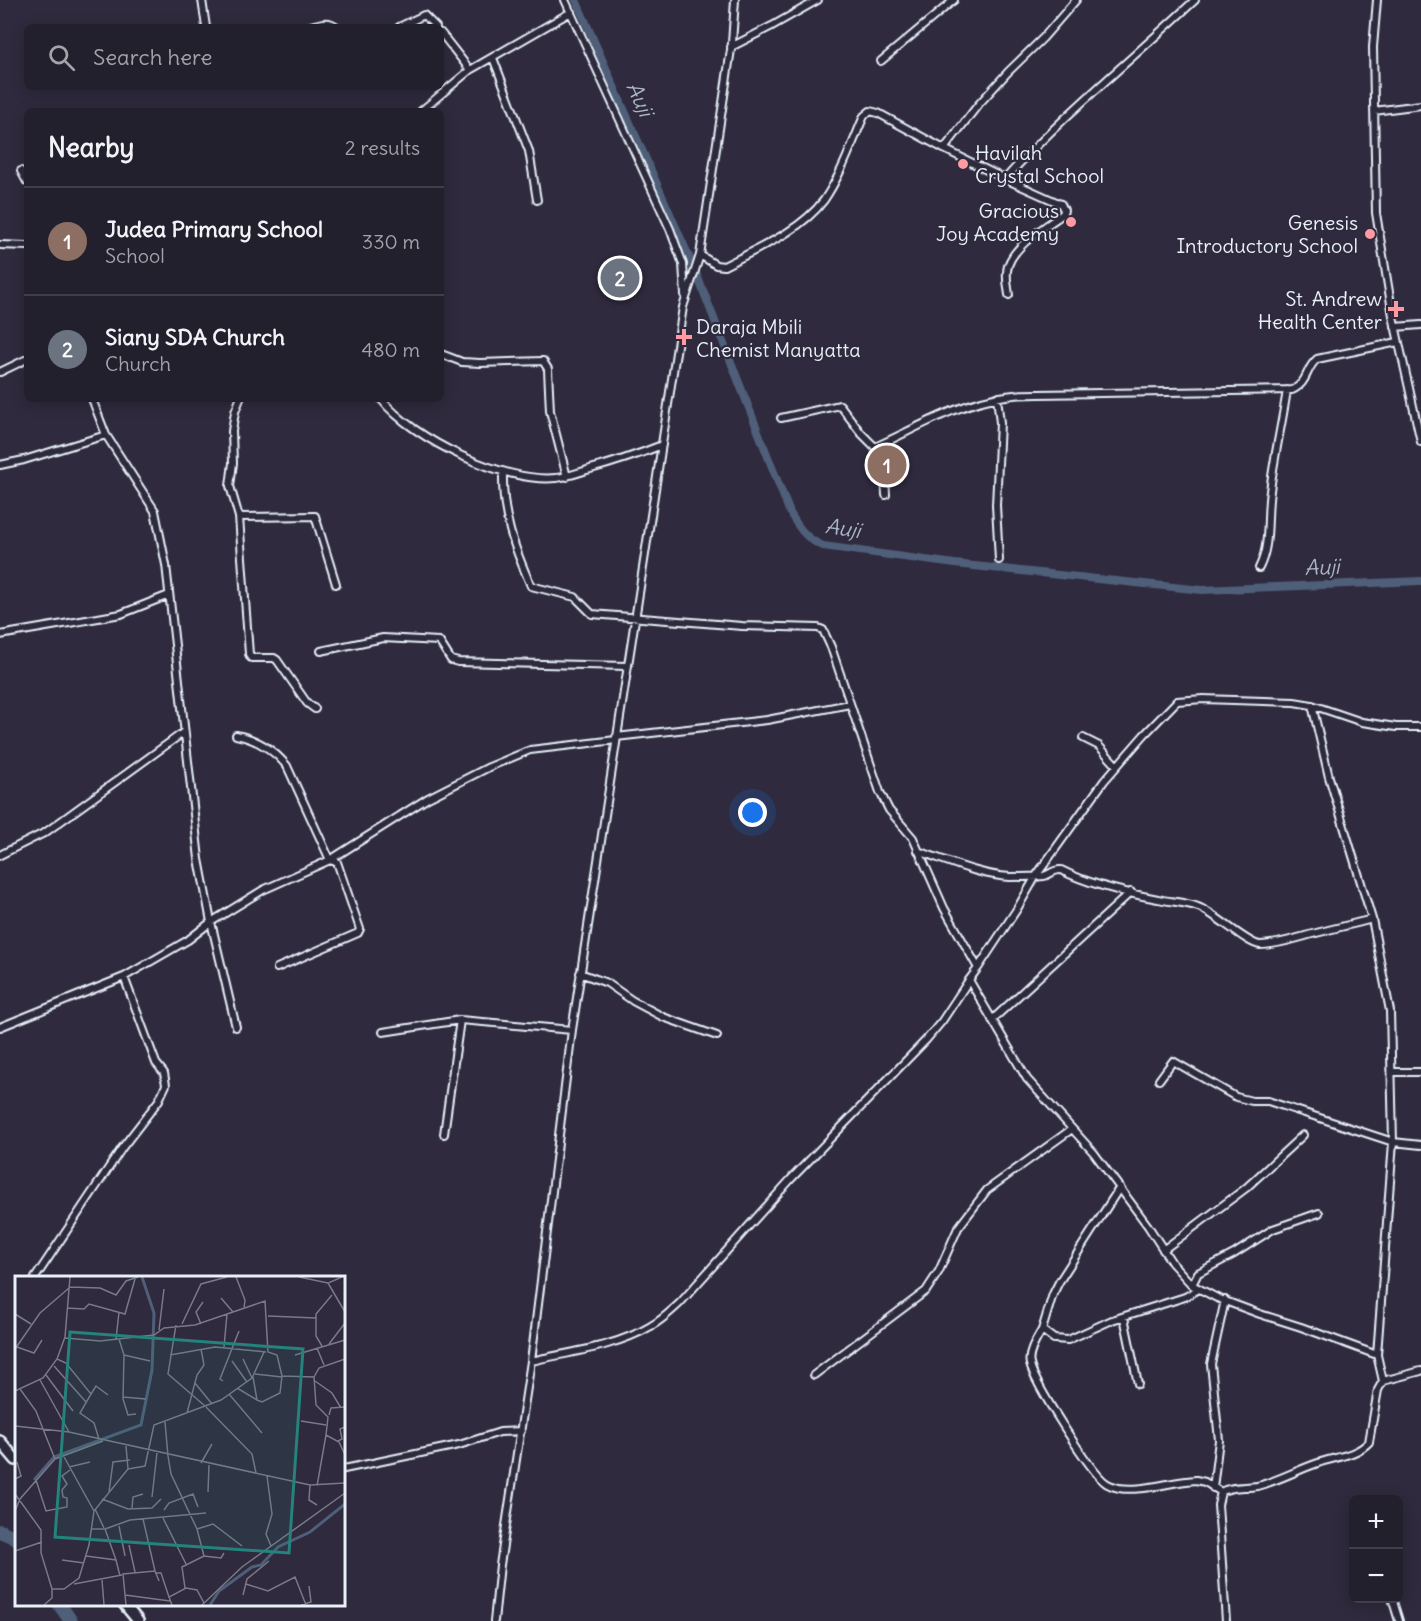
<!DOCTYPE html>
<html lang="en">
<head>
<meta charset="utf-8">
<style>
	body { margin:0; font-family:Delius,sans-serif; background:#2f2d3a; color:#f1f3f6 }
	.controls { position:absolute; right:18px; bottom:18px; display:grid; overflow:hidden; border-radius:9px; box-shadow:0 3px 15px #0003 }
	.controls button { width:54px; height:54px; display:grid; place-items:center; padding:0; border:0; border-bottom:2px solid #403e4a; background:#23202e; color:#f1f3f6; font:30px sans-serif }
	.you { position:absolute; left:753px; top:813px; width:21px; height:21px; margin:-15px; border:4px solid #fff; border-radius:50%; background:#1a73e8; box-shadow:0 0 0 9px #1a73e833 }
	.badge { display:grid; place-items:center; width:39px; height:39px; border-radius:50%; background:#1a73e8; color:#fff; font-size:20px; font-weight:700 }
	.pin { position:absolute; translate:-50% -50%; border:3px solid #fff; box-shadow:0 2px 6px #0006 }
	.list { margin:0; padding:0; list-style:none }
	h2 { display:flex; justify-content:space-between; align-items:center; height:78px; margin:0; padding:0 24px; font-size:26px }
	h2 small { font-size:20px; font-weight:400; color:#a3a3aa }
	.list li { display:grid; grid-template-columns:39px 1fr auto; gap:18px; align-items:center; box-sizing:border-box; height:108px; padding:0 24px; border-top:2px solid #403e4a }
	.list b { display:block; font-size:22px; white-space:nowrap }
	.list p { margin:0; font-size:20px; white-space:nowrap; color:#a3a3aa }
	.list em { font-size:20px; font-style:normal; color:#a3a3aa }
	.icon { flex:none; width:33px; height:33px; fill:none; stroke:currentColor; stroke-width:2; stroke-linecap:round; stroke-linejoin:round }
	.map { position:relative; flex:none; width:1421px; height:1621px; overflow:hidden }
	.search { position:absolute; background:#23202e; box-shadow:0 3px 15px #0003; left:24px; top:24px; width:420px; height:66px; display:flex; align-items:center; gap:15px; box-sizing:border-box; padding:0 21px; border-radius:9px; color:#a3a3aa; font-size:22px }
	.panel { position:absolute; background:#23202e; box-shadow:0 3px 15px #0003; left:24px; top:108px; width:420px; height:294px; border-radius:9px }
	.map>svg:first-child { display:block }
</style>
</head>
<body>
<div class="map">
<svg width="1421" height="1621" viewBox="0 0 1421 1621">
	<rect width="100%" height="100%" fill="#2f2a3d"/>
	<filter id="ink" filterUnits="userSpaceOnUse"><feTurbulence type="fractalNoise" baseFrequency=".0167" numOctaves="2"/><feDisplacementMap in="SourceGraphic" scale="12" xChannelSelector="R" yChannelSelector="G"/><feConvolveMatrix kernelMatrix="1 2 1 2 8 2 1 2 1" color-interpolation-filters="sRGB"/></filter>
	<g filter="url(#ink)">
		<g fill="none" stroke-linecap="round" stroke-linejoin="round">
			<path stroke="#4f5e79" stroke-width="8" d="M 576,0 L 697,275 L 790,513 C 799,528 806,539 823,546 L 955,564 L 1202,590 L 1421,581"/>
			<path stroke="#4f5e79" stroke-width="14" d="M 0,1531 L 16,1538
				M 59,1604 L 71,1621"/>
			<defs>
				<path id="street" d="M 202,0 L 206,27
					M 565,0 L 670,229 L 683,264 L 685,295
					M 1377,0 L 1373,47 L 1376,213 L 1393,316 L 1421,442
					M 308,27 C 319,24 328,19 337,27
					M 399,27 L 424,15 L 436,27
					M 441,33 L 470,70
					M 731,47 L 772,26 L 818,0
					M 493,58 L 529,151 L 537,200
					M 881,61 L 954,0
					M 421,111 L 470,70 L 571,12
					M 1374,111 L 1421,105
					M 944,149 L 978,105 L 1008,72 L 1043,38 L 1076,0
					M 21,171 L 27,182
					M 1005,179 L 1061,204 L 1064,210 L 1063,214 C 1046,226 1009,248 1007,271 C 1006,279 1008,287 1009,295
					M 0,245 L 27,246
					M 700,255 L 716,265 L 724,266 C 757,249 801,231 824,200 C 841,175 852,144 864,116 L 870,111 L 878,113 L 944,149 L 1005,179 C 1064,114 1131,60 1195,0
					M 1395,327 L 1421,325
					M 441,354 L 462,362 L 480,363 L 543,361 L 548,369 L 550,411 L 567,477
					M 0,372 L 27,359
					M 997,397 L 1000,423 L 996,505 L 999,560
					M 92,399 L 106,435 L 155,511 L 166,565 L 199,859 L 211,922 L 236,1027
					M 240,399 L 235,412 L 232,431 L 233,463 L 230,486 L 239,517 L 249,654 L 251,658 L 274,658 L 277,660 L 307,703 L 315,709
					M 381,399 C 414,440 504,483 556,478 C 567,477 577,473 587,470 C 613,463 637,455 662,445
					M 781,418 L 840,405 L 861,433 L 875,447
					M 0,465 L 24,460 L 106,435
					M 503,473 C 502,516 514,547 531,586 L 575,597 L 592,614 L 742,626 L 818,628 L 823,630 L 831,647 L 880,792 L 889,810 L 913,838 L 944,908 L 978,968 L 969,980 L 1027,1079 L 1094,1153 L 1148,1226 L 1172,1263 L 1192,1285 L 1217,1298 L 1260,1314 L 1301,1327 L 1377,1355
					M 886,495 L 885,476 L 875,447 C 917,428 960,402 1006,396 C 1016,394 1028,394 1038,394 L 1292,390 C 1309,382 1305,369 1317,359 L 1398,342
					M 239,517 L 315,516 L 336,584
					M 1259,568 C 1271,544 1266,517 1270,491 C 1274,457 1282,424 1287,390
					M 0,635 L 121,614 L 169,595
					M 321,651 L 383,638 L 439,641 L 451,660 L 458,662 L 627,666
					M 1312,705 L 1329,777 L 1372,919 L 1390,1011 L 1393,1142 L 1377,1355 L 1383,1381
					M 236,735 C 257,739 274,750 287,766 L 330,860 L 337,862 L 360,929 L 358,933 L 277,968
					M 616,737 L 767,720 L 850,704
					M 1083,738 L 1099,746 L 1117,766
					M 918,851 C 948,861 978,875 1010,877 C 1021,877 1033,877 1044,876 C 1051,874 1054,869 1061,870 C 1090,885 1126,893 1158,899 C 1171,902 1185,902 1198,907 C 1215,913 1247,944 1260,945 C 1275,945 1291,940 1305,936 C 1327,930 1350,925 1372,919
					M 0,855 L 46,832 L 184,732
					M 978,968 L 1017,909 L 1036,876 L 1104,781 L 1144,735 L 1177,701 L 1203,699 L 1294,702 L 1312,705 L 1362,722 L 1396,727 L 1421,727
					M 580,973 L 607,983 L 633,1001 L 663,1017 L 717,1036
					M 992,1020 L 1131,892
					M 0,1027 L 124,977 L 188,940 L 211,922 L 263,890 L 330,860 L 428,798 L 489,767 L 530,750 L 616,740
					M 383,1032 L 460,1020 L 572,1030
					M 1392,1072 L 1421,1072
					M 1159,1080 L 1173,1061 L 1236,1097 L 1252,1101 L 1268,1101 L 1393,1142 L 1421,1145
					M 444,1134 L 460,1020
					M 1120,1187 L 1059,1282 L 1053,1294 L 1042,1330 L 1054,1339 L 1068,1340 L 1112,1320 L 1185,1297 L 1199,1289
					M 1163,1250 L 1246,1188 L 1303,1135
					M 35,1278 L 122,1148 L 159,1100 L 166,1085 L 164,1073 L 156,1063 L 124,977
					M 1192,1285 L 1198,1273 L 1234,1254 L 1273,1229 L 1319,1213
					M 1124,1317 L 1138,1384
					M 1042,1330 C 1037,1339 1027,1354 1030,1364 C 1034,1383 1091,1473 1106,1483 C 1109,1485 1115,1487 1119,1488 C 1141,1492 1173,1481 1196,1480 L 1205,1482 L 1221,1492
					M 531,1361 C 570,1352 616,1347 651,1326 C 662,1320 671,1311 680,1303 L 791,1179 L 926,1040 L 942,1021 L 969,980
					M 814,1375 L 926,1291 L 939,1271 L 958,1228 L 987,1190 L 1072,1129
					M 344,1469 L 459,1445 L 500,1432 L 521,1431
					M 1213,1488 L 1219,1440 L 1211,1364 L 1225,1300
					M 1392,1598 L 1399,1621
					M 494,1621 L 500,1565 L 531,1361 L 572,1030 L 683,307 L 700,255 L 732,43 L 735,0
					M 1226,1621 L 1218,1505 L 1221,1492 C 1231,1486 1245,1488 1257,1486 C 1278,1481 1297,1470 1318,1463 C 1335,1457 1356,1456 1369,1442 L 1378,1390 L 1383,1381 L 1421,1371"/>
				<path id="secondary" d="M 0,1441 L 16,1460
					M 124,1604 L 138,1621"/>
			</defs>
			<use href="#street" stroke="#e8f1f8" stroke-width="10"/>
			<use href="#secondary" stroke="#e8f1f8" stroke-width="14"/>
			<use href="#street" stroke="#2f2a3d" stroke-width="6"/>
			<use href="#secondary" stroke="#2f2a3d" stroke-width="9"/>
		</g>
	</g>
	<g fill="#ff9aa2" stroke="#2f2a3d" stroke-width="2">
		<circle cx="963" cy="164" r="6"/>
		<circle cx="1071" cy="222" r="6"/>
		<circle cx="1370" cy="234" r="6"/>
		<path d="M1393 300h6v6h6v6h-6v6h-6v-6h-6v-6h6z"/>
		<path d="M681 328h6v6h6v6h-6v6h-6v-6h-6v-6h6z"/>
	</g>
	<g text-anchor="middle" dominant-baseline="central" stroke-width="4.5" stroke-linejoin="round" paint-order="stroke">
		<g font-size="20" fill="#e8f1f8" stroke="#2f2a3d" text-anchor="end">
			<text x="975" y="152" text-anchor="start">Havilah<tspan x="975" dy="23">Crystal School</tspan></text>
			<text x="1059" y="210">Gracious<tspan x="1059" dy="23">Joy Academy</tspan></text>
			<text x="1358" y="222">Genesis<tspan x="1358" dy="23">Introductory School</tspan></text>
			<text x="1382" y="298">St. Andrew<tspan x="1382" dy="23">Health Center</tspan></text>
			<text x="696" y="326" text-anchor="start">Daraja Mbili<tspan x="696" dy="23">Chemist Manyatta</tspan></text>
		</g>
		<g font-size="21" font-style="italic" fill="#abb6c5" stroke="#2f2a3d">
			<text transform="translate(640 99) rotate(66)">Auji</text>
			<text transform="translate(843 528) rotate(9)">Auji</text>
			<text transform="translate(1322 567) rotate(-2)">Auji</text>
		</g>
	</g>
	<g transform="translate(15 1276)">
		<rect width="330" height="330" fill="#2f2a3d"/>
		<path fill="none" stroke="#4f5e79" stroke-width="3" d="M 19,204 L 39,181 L 126,149 L 137,94 L 139,37 L 127,1M 195,329 L 204,315 L 237,291 L 246,289 L 263,271 L 295,256 L 330,228"/>
		<path fill="none" stroke="#797a88" stroke-width="1.5" d="M 221,1 L 230,24 L 229,32M 284,1 L 313,7M 327,1 L 313,7 L 330,36M 54,11 L 85,12 L 101,19 L 111,5 L 123,1M 206,22 L 218,36M 52,32 L 69,33 L 74,28 L 110,38 L 120,3M 0,38 L 16,48M 253,40 L 301,42M 167,48 L 186,8 L 212,1M 186,48 L 181,36 L 188,26M 161,49 L 153,98 L 190,130M 144,54 L 149,13M 50,62 L 85,65 L 139,59 L 149,52 L 180,49 L 250,25 L 253,76 L 262,79 L 267,100 L 299,101 L 301,129 L 313,141 L 311,159 L 324,166 L 330,179M 101,63 L 104,36M 104,63 L 109,79 L 108,123 L 113,139 L 121,138M 314,68 L 330,47M 307,70 L 301,60 L 301,38 L 317,19M 2,71 L 19,77 L 27,64M 209,71 L 212,38M 302,72 L 309,89M 0,73 L 25,37 L 54,12M 109,79 L 135,85M 155,79 L 200,71 L 251,76M 280,79 L 330,64M 42,83 L 51,87 L 76,118 L 65,137 L 79,147 L 84,163M 228,83 L 237,102M 217,85 L 232,106M 39,90 L 71,126M 240,98 L 267,101M 31,99 L 58,135M 299,101 L 304,92 L 330,83M 25,104 L 54,156M 208,105 L 205,103 L 224,55M 300,105 L 317,117 L 326,132M 180,107 L 197,128M 222,112 L 242,124 L 238,101M 5,113 L 21,135 L 28,153M 0,115 L 28,102 L 42,83 L 50,61 L 55,1M 76,118 L 81,110 L 93,119M 214,118 L 247,157M 108,121 L 131,123M 242,124 L 247,126 L 265,117 L 267,100M 191,131 L 237,178 L 241,197M 172,137 L 182,99 L 189,89 L 186,73M 314,139 L 316,132 L 330,131M 286,145 L 311,149M 150,146 L 153,180M 0,150 L 54,156 L 295,209 L 330,207M 28,153 L 40,183M 323,165 L 327,163 L 325,153 L 330,151M 48,179 L 79,235M 153,180 L 156,198 L 182,253 L 189,280 L 206,282 L 209,277M 186,187 L 197,168M 54,191 L 75,186M 113,193 L 130,190 L 139,149 L 206,124 L 237,102 L 249,76M 252,200 L 257,238 L 251,258 L 256,270M 0,203 L 6,200 L 2,186M 21,204 L 31,235 L 52,231 L 52,222 L 48,221 L 47,214 L 52,208 L 47,200 L 55,194M 295,209 L 294,224 L 302,229M 302,210 L 311,159M 94,216 L 98,186 L 115,184M 193,216 L 194,189M 0,218 L 26,254 L 26,277 L 37,313M 137,221 L 142,177M 87,223 L 113,233 L 137,232 L 146,223M 117,232 L 118,221 L 128,218M 80,233 L 89,252M 149,234 L 154,227 L 178,218 L 183,231M 0,235 L 5,223 L 40,183 L 88,165M 148,242 L 171,288M 128,243 L 140,295M 104,250 L 110,280M 77,253 L 90,253 L 101,284M 90,253 L 115,244 L 191,237M 182,253 L 198,248 L 227,270M 114,269 L 120,296M 0,275 L 27,266M 71,280 L 101,284 L 105,300M 47,284 L 69,287M 141,297 L 146,297 L 154,321M 87,304 L 89,329M 59,308 L 107,299M 231,308 L 253,315 L 280,301 L 291,329M 170,312 L 167,291 L 189,280M 110,319 L 155,325M 228,319 L 232,303 L 254,285M 29,329 L 37,322 L 37,313 L 49,313 L 64,302 L 74,269 L 79,235 L 113,193 L 111,170M 111,329 L 108,298 L 140,295 L 144,305M 157,329 L 154,321 L 171,312 L 182,314 L 189,327M 187,329 L 227,291 L 330,217M 286,329 L 296,326 L 294,310"/>
		<path fill="#25827c" fill-opacity="0.15" stroke="#25827c" stroke-width="3" d="M 55,56 L 288,73 L 274,277 L 40,261 Z"/>
		<rect width="330" height="330" fill="none" stroke="#e8f1f8" stroke-width="3"/>
	</g>
</svg>
<div class="controls">
<button>+</button>
<button>−</button>
</div>
<div class="you"></div>
<div class="pin badge" style="left:887px;top:465px;background:#8d6e63">1</div>
<div class="pin badge" style="left:620px;top:278px;background:#6b7280">2</div>
<div class="search"><svg class="icon" aria-label="search" viewBox="0 0 24 24"><circle cx="10" cy="10" r="6"/><path d="M15 15l6 6"/></svg>Search here</div>
<section class="panel">
<h2>Nearby<small>2 results</small></h2>
<ul class="list">
<li><span class="badge" style="background:#8d6e63">1</span><div><b>Judea Primary School</b><p>School</p></div><em>330 m</em></li>
<li><span class="badge" style="background:#6b7280">2</span><div><b>Siany SDA Church</b><p>Church</p></div><em>480 m</em></li>
</ul>
</section>
</div>
</body>
</html>
